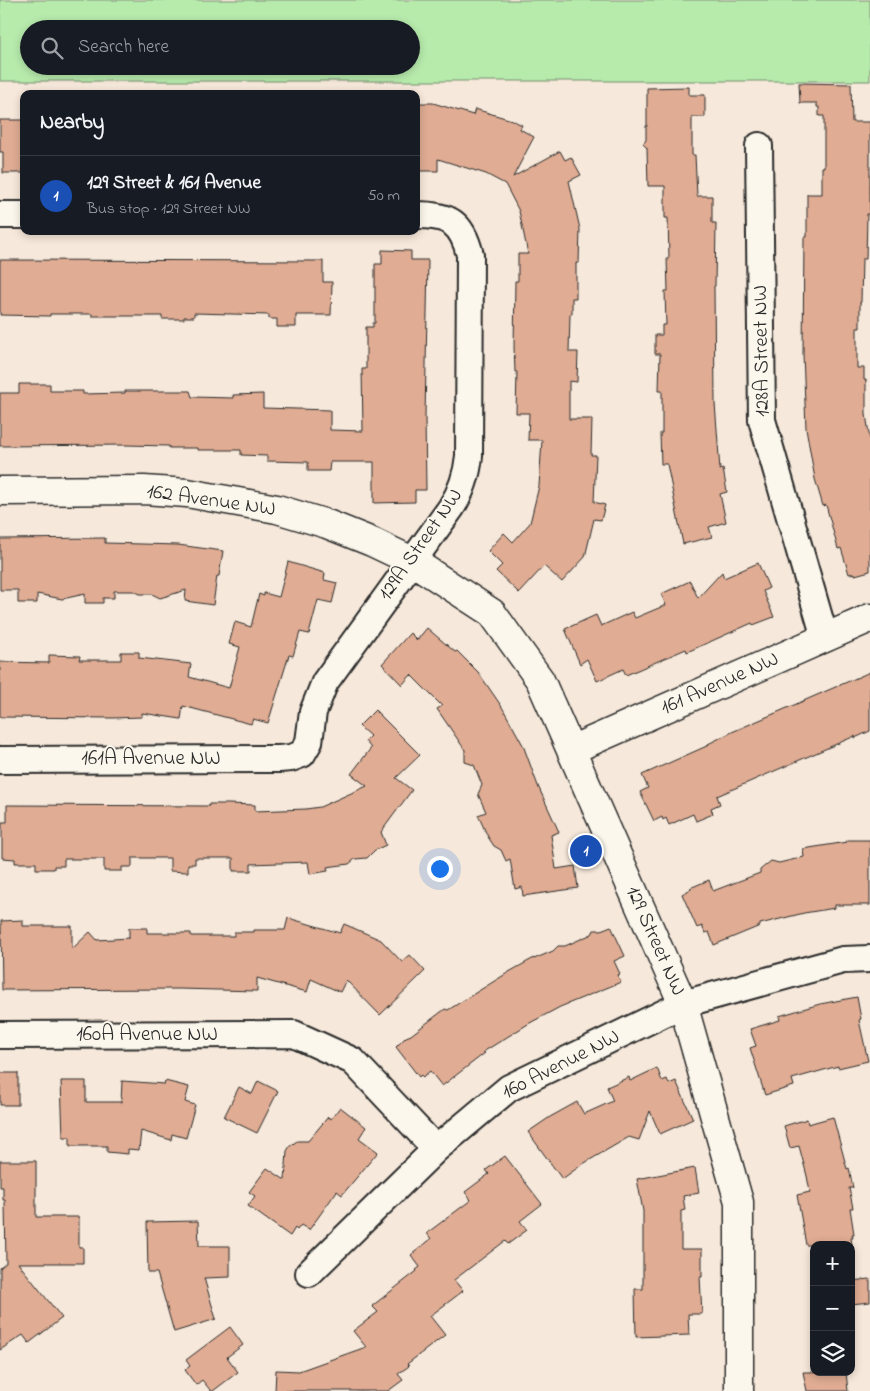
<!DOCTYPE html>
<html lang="en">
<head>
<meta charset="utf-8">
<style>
	body { margin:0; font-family:"Indie Flower",sans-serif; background:#242831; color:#f1f3f6 }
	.controls { position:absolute; right:15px; bottom:15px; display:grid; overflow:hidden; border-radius:10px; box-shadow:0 2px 8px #0003 }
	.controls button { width:45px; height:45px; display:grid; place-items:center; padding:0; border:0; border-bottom:1px solid #363941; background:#171b24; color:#f1f3f6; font:25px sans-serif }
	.you { position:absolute; left:439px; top:868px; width:18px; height:18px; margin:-12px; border:4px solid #fff; border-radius:50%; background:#1a73e8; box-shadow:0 0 0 8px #1a73e833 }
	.badge { display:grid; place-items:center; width:32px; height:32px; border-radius:50%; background:#1a73e8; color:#fff; font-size:16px; font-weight:700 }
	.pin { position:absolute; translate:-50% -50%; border:2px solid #fff; box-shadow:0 1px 5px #0006 }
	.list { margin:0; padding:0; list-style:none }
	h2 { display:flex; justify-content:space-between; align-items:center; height:65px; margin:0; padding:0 20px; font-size:21px }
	h2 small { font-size:16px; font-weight:400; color:#9ea1a6 }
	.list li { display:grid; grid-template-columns:32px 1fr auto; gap:15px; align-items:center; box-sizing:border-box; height:80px; padding:0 20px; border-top:1px solid #363941 }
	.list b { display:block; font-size:19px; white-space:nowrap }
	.list p { margin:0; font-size:16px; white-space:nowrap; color:#9ea1a6 }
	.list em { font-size:16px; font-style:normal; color:#9ea1a6 }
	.icon { flex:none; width:28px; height:28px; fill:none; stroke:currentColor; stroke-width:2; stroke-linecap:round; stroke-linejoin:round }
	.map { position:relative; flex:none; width:870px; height:1391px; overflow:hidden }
	.search { position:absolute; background:#171b24; box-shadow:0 2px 8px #0003; left:20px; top:20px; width:400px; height:55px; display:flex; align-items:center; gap:12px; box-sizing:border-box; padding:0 18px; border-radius:28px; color:#9ea1a6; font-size:19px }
	.panel { position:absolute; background:#171b24; box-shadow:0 2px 8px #0003; left:20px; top:90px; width:400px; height:145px; border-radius:10px }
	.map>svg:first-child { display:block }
</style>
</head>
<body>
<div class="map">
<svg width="870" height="1391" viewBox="0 0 870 1391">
	<rect width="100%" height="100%" fill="#f6e8da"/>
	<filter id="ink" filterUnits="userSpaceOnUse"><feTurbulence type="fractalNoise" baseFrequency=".02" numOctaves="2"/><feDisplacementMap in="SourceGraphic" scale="10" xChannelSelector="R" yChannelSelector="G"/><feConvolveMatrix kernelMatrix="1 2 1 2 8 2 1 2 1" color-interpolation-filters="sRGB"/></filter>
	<g filter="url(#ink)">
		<path fill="#b7ebac" stroke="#718b6c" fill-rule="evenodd" d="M 0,0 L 870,0 L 870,81 L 0,81 ZM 29,29 L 411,29 L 411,66 L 29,66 Z"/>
		<path fill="#e0ac93" stroke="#2b2b2b" d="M 799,83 L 851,84 L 852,122 L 870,122 L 870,214 L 867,214 L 866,259 L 862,259 L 861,302 L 860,302 L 860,328 L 857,328 L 857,368 L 864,368 L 864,380 L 866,380 L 866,414 L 870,441 L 870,571 L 855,575 L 855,573 L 849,574 L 841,548 L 838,549 L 826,505 L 823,506 L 815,479 L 806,428 L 803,354 L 804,237 L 807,237 L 807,194 L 822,194 L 822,167 L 824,167 L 824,116 L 819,116 L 819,107 L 817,107 L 817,103 L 800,103 Z
			M 689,87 L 689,95 L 705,95 L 705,117 L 692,117 L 692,155 L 695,155 L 697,196 L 712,196 L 712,223 L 716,223 L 715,286 L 714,286 L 715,403 L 720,470 L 723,469 L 727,492 L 720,494 L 726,522 L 709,527 L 712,537 L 683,544 L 667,464 L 661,464 L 660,433 L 662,433 L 662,391 L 659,391 L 660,354 L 655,354 L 655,335 L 662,335 L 662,325 L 666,325 L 665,291 L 668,291 L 667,258 L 669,258 L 668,218 L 665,218 L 665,186 L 648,186 L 647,148 L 643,144 L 646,140 L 646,126 L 647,126 L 647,88 Z
			M 418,103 L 433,103 L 473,115 L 475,109 L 512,120 L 522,125 L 520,129 L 534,137 L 513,177 L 560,151 L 565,160 L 571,157 L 581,175 L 569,181 L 580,229 L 579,263 L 576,263 L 576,298 L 572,298 L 572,314 L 570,314 L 569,352 L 578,352 L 577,382 L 569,381 L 569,419 L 592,419 L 591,455 L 596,455 L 594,502 L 605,505 L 601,520 L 594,519 L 585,557 L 562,582 L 544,566 L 519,593 L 496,571 L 502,565 L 488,551 L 504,533 L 513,542 L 530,523 L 539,486 L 542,440 L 528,440 L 529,413 L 516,413 L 517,372 L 515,372 L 514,347 L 515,281 L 518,281 L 518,254 L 528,254 L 519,211 L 505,184 L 486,174 L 438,159 L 438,171 L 416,171 L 416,154 L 418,154 Z
			M 0,120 L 24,120 L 23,173 L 3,173 L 3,152 L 0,152 Z
			M 382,250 L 411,251 L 411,260 L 428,260 L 425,417 L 426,490 L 415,490 L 415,502 L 374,503 L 374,462 L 330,462 L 329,471 L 308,471 L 308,462 L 267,461 L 267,456 L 241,455 L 241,450 L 198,450 L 198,448 L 169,448 L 169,446 L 126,445 L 0,446 L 0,393 L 19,393 L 19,384 L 50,384 L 50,391 L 83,391 L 83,394 L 125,393 L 125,391 L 190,391 L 192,397 L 233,398 L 233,395 L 263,394 L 263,408 L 330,410 L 330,430 L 363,431 L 362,369 L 366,369 L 366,327 L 373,327 L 373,323 L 375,323 L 375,264 L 382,264 Z
			M 0,260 L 323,261 L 323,282 L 332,282 L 331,315 L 296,315 L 296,327 L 277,327 L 277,319 L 269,319 L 269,315 L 194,313 L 194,317 L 184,317 L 184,319 L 162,319 L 162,316 L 92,316 L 92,314 L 50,314 L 50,316 L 0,315 Z
			M 105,538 L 105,543 L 178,545 L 223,551 L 219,576 L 217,576 L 213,605 L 185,601 L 186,590 L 160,598 L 152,594 L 140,594 L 134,591 L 114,591 L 114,598 L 103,598 L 103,603 L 85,603 L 85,594 L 62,599 L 37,594 L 37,603 L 18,603 L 18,590 L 0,590 L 0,539 Z
			M 288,562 L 325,573 L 324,580 L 337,583 L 332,603 L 318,600 L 309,634 L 300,632 L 293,656 L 289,655 L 268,723 L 253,719 L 251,724 L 183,706 L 181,719 L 142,713 L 142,717 L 113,718 L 0,717 L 0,662 L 49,663 L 49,655 L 80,656 L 79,660 L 121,660 L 121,652 L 139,652 L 139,658 L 191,664 L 189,677 L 229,688 L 240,647 L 229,644 L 235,622 L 251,627 L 259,594 L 264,596 L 264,593 L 279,597 Z
			M 758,563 L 769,588 L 763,591 L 774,617 L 753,625 L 752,623 L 687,652 L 686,649 L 626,675 L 623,669 L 597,681 L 587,659 L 580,664 L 565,629 L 596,615 L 601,626 L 632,612 L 635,618 L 666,605 L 661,594 L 690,581 L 698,598 L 722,572 L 724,578 Z
			M 427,628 L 455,652 L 457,651 L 478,672 L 502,707 L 523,745 L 538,786 L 559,832 L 551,835 L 556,869 L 575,866 L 578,888 L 523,896 L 522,887 L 515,889 L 510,859 L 506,861 L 501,850 L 494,846 L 488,837 L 478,815 L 486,812 L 478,794 L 482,785 L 474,765 L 465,762 L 465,750 L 437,709 L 442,706 L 411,675 L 402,685 L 382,664 L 410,633 L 417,640 Z
			M 870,672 L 870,731 L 855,738 L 855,736 L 717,796 L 720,804 L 711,808 L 713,814 L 696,821 L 693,814 L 669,825 L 666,818 L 663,820 L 662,817 L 654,821 L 640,792 L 648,788 L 642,775 L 709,745 L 708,744 L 732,732 Z
			M 375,710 L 420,755 L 396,778 L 412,790 L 381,832 L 386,845 L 375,850 L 367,858 L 355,859 L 349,864 L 327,867 L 328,871 L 310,874 L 308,862 L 251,864 L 251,871 L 233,871 L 233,858 L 195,858 L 195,864 L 188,864 L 188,872 L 170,871 L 170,858 L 132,858 L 132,867 L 122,867 L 122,871 L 104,871 L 104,859 L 64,859 L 64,866 L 54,866 L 54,869 L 36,869 L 36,863 L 15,863 L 15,859 L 2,858 L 2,822 L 7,822 L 7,805 L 209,806 L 209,804 L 229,804 L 255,805 L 255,811 L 306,809 L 320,807 L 367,786 L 351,774 L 371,748 L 365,741 L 370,736 L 359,726 Z
			M 847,840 L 870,840 L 870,905 L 835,905 L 835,908 L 804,913 L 760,924 L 760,926 L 714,945 L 709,932 L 705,933 L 702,926 L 697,928 L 682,894 L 691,889 L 690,888 L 709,880 L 713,891 L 760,873 L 760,870 L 771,861 L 779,863 L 804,857 L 803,849 L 847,842 Z
			M 288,918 L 340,933 L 344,924 L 381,940 L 402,962 L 410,955 L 425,971 L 380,1015 L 346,980 L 340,992 L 311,979 L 307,992 L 257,978 L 257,991 L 179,989 L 2,990 L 1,921 L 23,920 L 23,926 L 72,926 L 72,949 L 90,932 L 97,940 L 129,938 L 129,928 L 147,928 L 147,933 L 191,933 L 191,936 L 234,936 L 234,932 L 254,932 L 254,930 L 285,930 Z
			M 611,926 L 625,956 L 614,961 L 620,974 L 617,975 L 621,982 L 560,1007 L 528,1024 L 483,1052 L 485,1053 L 442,1086 L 430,1071 L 423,1077 L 421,1075 L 419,1077 L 396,1047 L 406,1037 L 411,1035 L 445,1009 L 448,1010 L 509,972 L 534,958 L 534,959 L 553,951 L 558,946 L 565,946 L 592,934 L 594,930 L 601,930 Z
			M 857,997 L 861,1019 L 859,1020 L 868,1061 L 838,1068 L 838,1066 L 792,1079 L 794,1086 L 765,1095 L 750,1048 L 756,1046 L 750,1029 L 780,1020 L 779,1016 L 820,1004 Z
			M 657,1068 L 662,1081 L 667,1079 L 669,1084 L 676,1081 L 693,1119 L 660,1134 L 650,1111 L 639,1140 L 629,1137 L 583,1164 L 562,1179 L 528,1132 L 550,1117 L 577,1102 L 584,1114 L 613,1101 L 607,1087 L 629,1077 L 630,1081 Z
			M 0,1073 L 18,1073 L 18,1105 L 0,1105 Z
			M 61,1081 L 86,1081 L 86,1102 L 121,1102 L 122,1081 L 164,1084 L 165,1081 L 189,1087 L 185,1102 L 195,1105 L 186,1138 L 172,1134 L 171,1140 L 141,1131 L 139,1150 L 128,1149 L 128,1154 L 107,1152 L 107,1146 L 70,1146 L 70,1137 L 63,1137 Z
			M 258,1081 L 278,1091 L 257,1133 L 224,1117 L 239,1087 L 252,1094 Z
			M 340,1107 L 366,1127 L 359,1138 L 378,1152 L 342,1195 L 337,1191 L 309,1230 L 301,1225 L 297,1230 L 295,1228 L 290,1236 L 248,1206 L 255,1196 L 249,1192 L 267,1168 L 285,1180 L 287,1151 L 290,1146 L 297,1141 L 308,1141 L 328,1117 L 331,1119 Z
			M 833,1117 L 847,1169 L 849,1168 L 853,1188 L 849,1188 L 853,1208 L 850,1208 L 854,1234 L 852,1234 L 853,1238 L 851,1238 L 852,1245 L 806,1245 L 797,1195 L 810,1192 L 807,1176 L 799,1146 L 790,1148 L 784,1126 L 807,1119 L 808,1124 Z
			M 505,1156 L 542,1204 L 520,1221 L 527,1230 L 508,1244 L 505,1241 L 454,1280 L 463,1291 L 430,1316 L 445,1335 L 407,1364 L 409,1366 L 398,1374 L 403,1380 L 388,1391 L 275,1391 L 276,1370 L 299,1371 L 366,1347 L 353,1331 L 378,1312 L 372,1306 L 417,1271 L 416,1270 L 420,1267 L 411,1255 L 431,1239 L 427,1233 L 471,1200 L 465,1192 L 489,1174 L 486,1170 Z
			M 0,1161 L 36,1161 L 36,1217 L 79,1217 L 79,1247 L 83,1247 L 83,1263 L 18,1263 L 62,1318 L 29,1343 L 23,1335 L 0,1350 L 0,1268 L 6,1263 L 5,1202 L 5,1200 L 3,1200 L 3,1187 L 0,1187 Z
			M 695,1168 L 699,1193 L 683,1196 L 685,1210 L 681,1211 L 681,1249 L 702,1249 L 702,1277 L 700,1277 L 702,1314 L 688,1314 L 689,1335 L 636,1337 L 635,1289 L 643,1289 L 643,1211 L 637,1179 Z
			M 198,1221 L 199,1246 L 230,1246 L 230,1277 L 204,1278 L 216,1319 L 174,1332 L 157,1273 L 148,1273 L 147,1222 Z
			M 870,1279 L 870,1302 L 851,1304 L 851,1281 Z
			M 230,1327 L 243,1345 L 227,1357 L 238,1372 L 213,1391 L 211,1391 L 202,1380 L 196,1385 L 185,1370 L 190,1366 L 186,1360 Z
			M 803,1372 L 846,1372 L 848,1391 L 807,1391 Z"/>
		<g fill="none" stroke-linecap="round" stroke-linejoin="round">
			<defs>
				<path id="minor" d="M 759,146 L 762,420 L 825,638
					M 0,215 L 24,215
					M 0,760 L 279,759 L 291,758 L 302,754 L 309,742 L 313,712 L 325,682 L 451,508 C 462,491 467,476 469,456 L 470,255 C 462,222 449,215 416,215
					M 0,1035 L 294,1034 L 353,1061 L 436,1149
					M 309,1273 L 436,1149 L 509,1088 L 683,1004 L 843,960 L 870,959"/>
				<path id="tertiary" d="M 0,491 L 144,490 L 187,493 L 277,509 L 327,524 L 372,542 L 412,561 L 492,613 L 540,680 L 683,1004 L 739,1202 L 739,1391
					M 571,750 L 870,618"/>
			</defs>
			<use href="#minor" stroke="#2b2b2b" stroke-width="30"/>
			<use href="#tertiary" stroke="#2b2b2b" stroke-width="31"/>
			<use href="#minor" stroke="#fbf7ec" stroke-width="26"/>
			<use href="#tertiary" stroke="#fbf7ec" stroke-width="28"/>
		</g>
	</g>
	<g text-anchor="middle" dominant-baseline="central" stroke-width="4" stroke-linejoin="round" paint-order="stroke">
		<g font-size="21" fill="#2b2b2b" stroke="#fbf7ec">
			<text transform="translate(762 351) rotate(-91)">128A Street NW</text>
			<text transform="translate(211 501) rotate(8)">162 Avenue NW</text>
			<text transform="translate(421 545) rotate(-55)">129A Street NW</text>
			<text transform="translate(720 684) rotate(-24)">161 Avenue NW</text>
			<text x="151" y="759">161A Avenue NW</text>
			<text transform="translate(655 941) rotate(66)">129 Street NW</text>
			<text x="147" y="1035">160A Avenue NW</text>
			<text transform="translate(561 1065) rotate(-27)">160 Avenue NW</text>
		</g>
	</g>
</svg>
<div class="controls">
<button>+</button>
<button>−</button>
<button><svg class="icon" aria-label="layers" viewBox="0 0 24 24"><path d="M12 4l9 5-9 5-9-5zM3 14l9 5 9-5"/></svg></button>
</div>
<div class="you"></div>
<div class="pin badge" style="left:586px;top:851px;background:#1a4fb4">1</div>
<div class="search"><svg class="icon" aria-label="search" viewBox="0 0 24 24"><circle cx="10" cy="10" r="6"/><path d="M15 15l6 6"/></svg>Search here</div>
<section class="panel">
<h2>Nearby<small></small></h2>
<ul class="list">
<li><span class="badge" style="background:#1a4fb4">1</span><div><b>129 Street &amp; 161 Avenue</b><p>Bus stop · 129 Street NW</p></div><em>50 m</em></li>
</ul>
</section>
</div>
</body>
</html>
